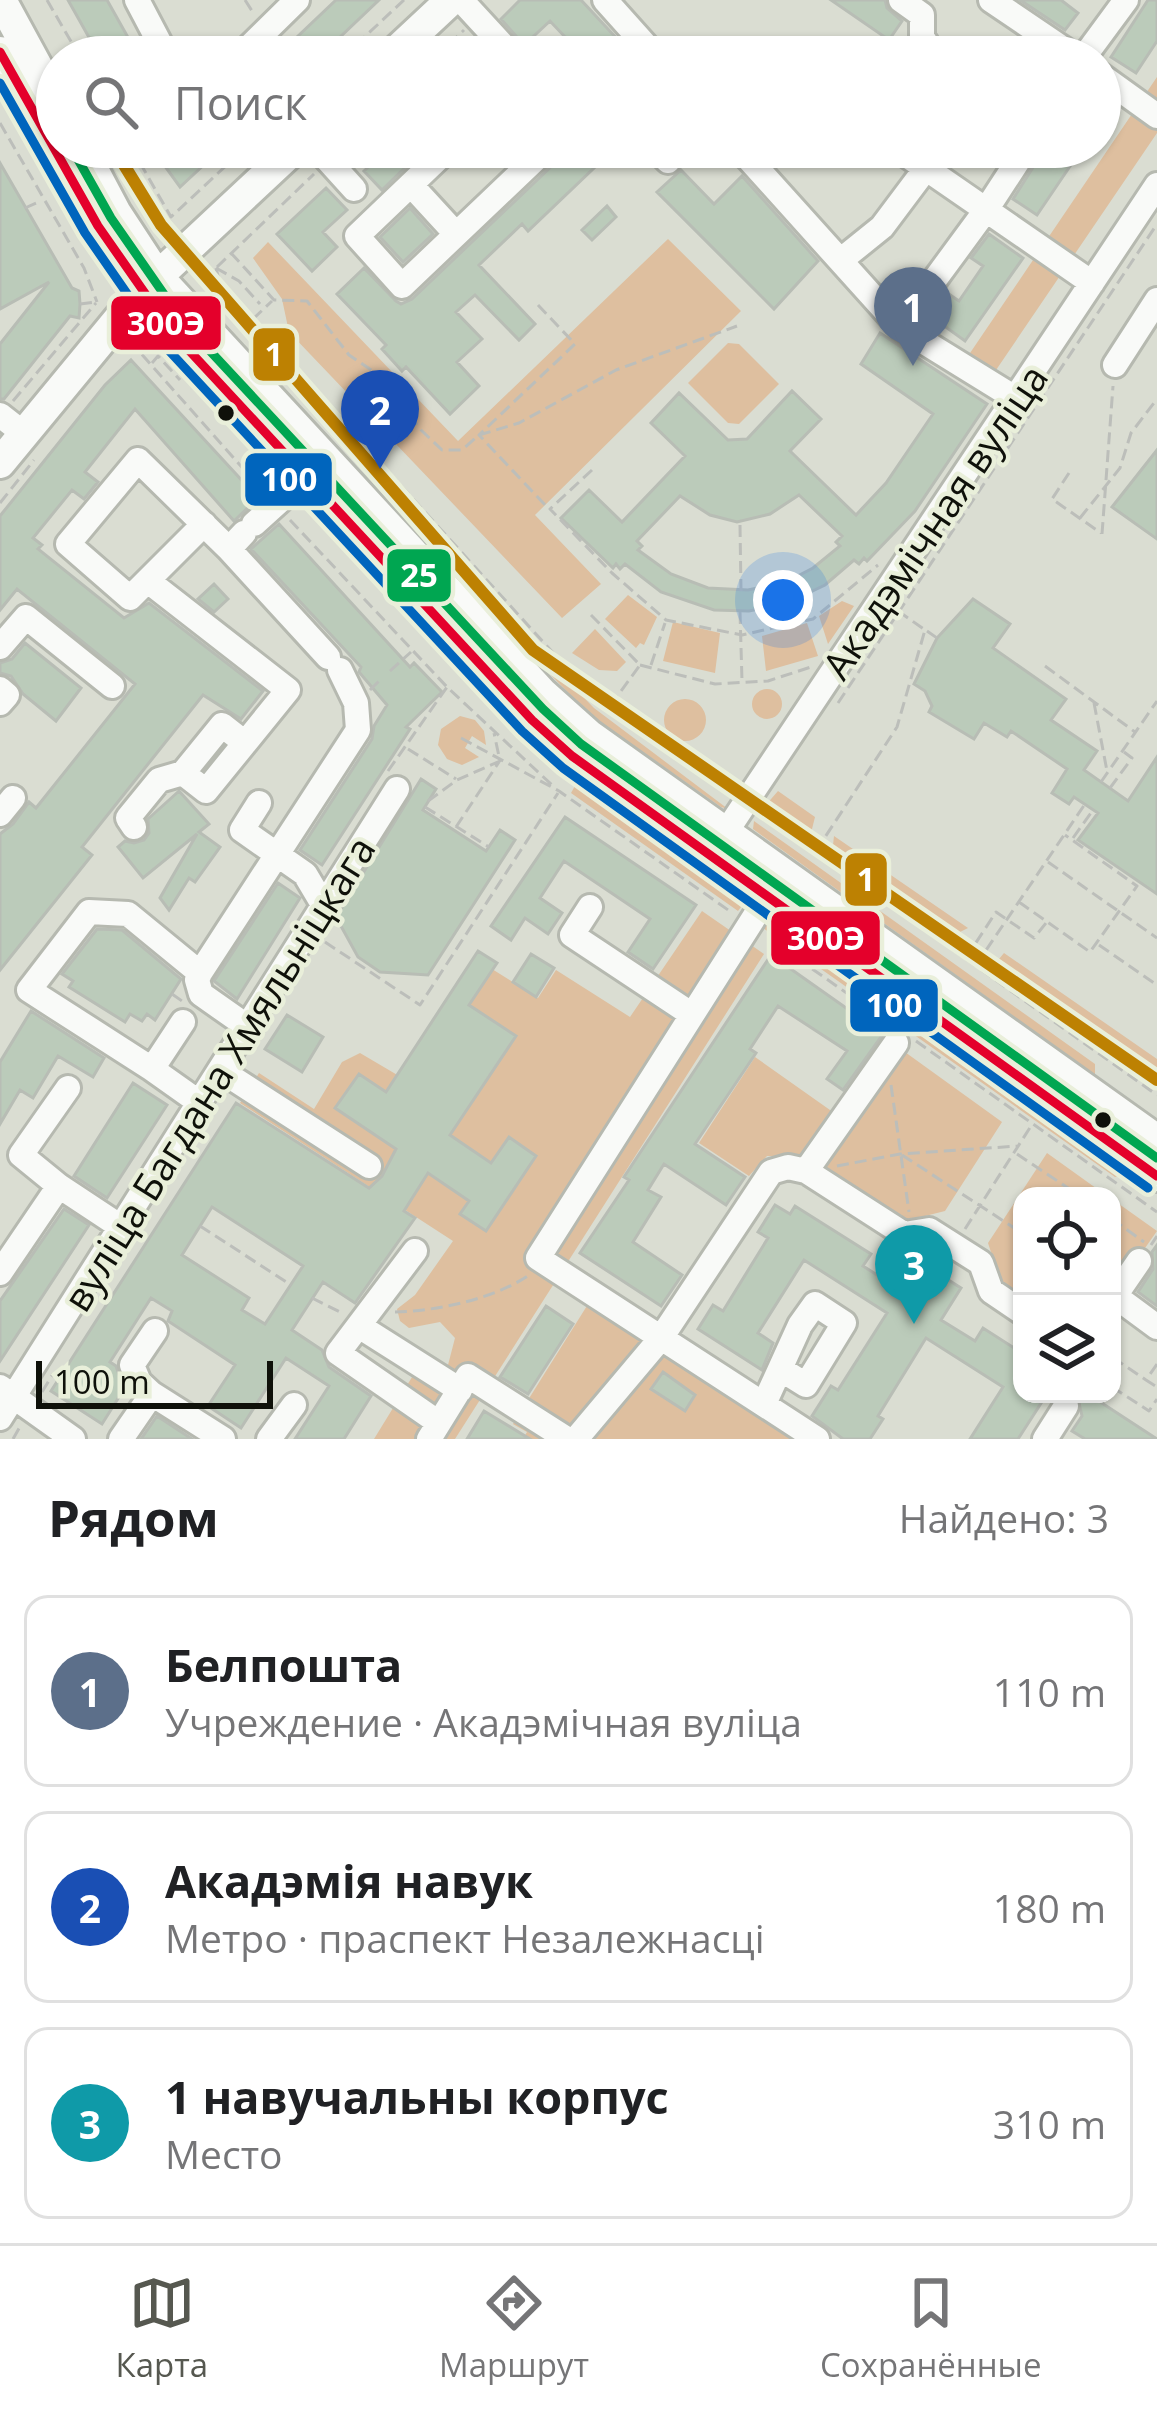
<!DOCTYPE html>
<html lang="ru">
<head>
<meta charset="utf-8">
<style>
	body { margin:0; font-family:"Open Sans",sans-serif; background:#f6f6f6; color:#202124 }
	.controls { position:absolute; right:36px; bottom:36px; display:grid; overflow:hidden; border-radius:24px; box-shadow:0 3px 9px #0004 }
	.controls button { width:108px; height:108px; display:grid; place-items:center; padding:0; border:0; border-bottom:3px solid #e0e0e0; background:#fff; color:#202124; font:60px sans-serif }
	.scale { position:absolute; left:36px; bottom:30px; width:237px; box-sizing:border-box; padding-left:12px; border:6px solid #0f110a; border-top:0; font-size:33px; line-height:42px; white-space:nowrap; color:#0f110a; -webkit-text-stroke:9px #e9efda; paint-order:stroke }
	.you { position:absolute; left:783px; top:600px; width:42px; height:42px; margin:-30px; border:9px solid #fff; border-radius:50%; background:#1a73e8; box-shadow:0 0 0 18px #1a73e833 }
	.badge { display:grid; place-items:center; width:78px; height:78px; border-radius:50%; background:#565850; color:#fff; font-size:39px; font-weight:700 }
	.pin { position:absolute; translate:-50% -99px; filter:drop-shadow(0 3px 6px #0008) }
	.pin::after { content:''; position:absolute; top:63px; width:42px; height:36px; background:inherit; clip-path:polygon(0 0,100% 0,50% 100%) }
	.list { margin:0; padding:0; list-style:none }
	h2 { display:flex; justify-content:space-between; align-items:center; height:156px; margin:0; padding:0 48px; font-size:51px }
	h2 small { font-size:39px; font-weight:400; color:#757577 }
	.list li { display:grid; grid-template-columns:78px 1fr auto; gap:36px; align-items:center; box-sizing:border-box; height:192px; margin:0 24px 24px; padding:0 24px; border:3px solid #e0e0e0; border-radius:24px }
	.list b { display:block; font-size:45px; white-space:nowrap }
	.list p { margin:0; font-size:39px; white-space:nowrap; color:#757577 }
	.list em { font-size:39px; font-style:normal; color:#757577 }
	.icon { flex:none; width:66px; height:66px; fill:none; stroke:currentColor; stroke-width:2; stroke-linecap:round; stroke-linejoin:round }
	.map { position:relative; flex:none; width:1157px; height:1439px; overflow:hidden }
	.search { position:absolute; background:#fff; box-shadow:0 3px 9px #0004; left:36px; right:36px; top:36px; height:132px; display:flex; align-items:center; gap:30px; box-sizing:border-box; padding:0 42px; border-radius:66px; color:#757577; font-size:45px }
	.sheet { height:804px; background:#fff }
	nav { display:flex; justify-content:space-around; align-items:center; box-sizing:border-box; height:168px; border-top:3px solid #e0e0e0; background:#fff; font-size:33px; color:#757577 }
	nav a { display:grid; justify-items:center; gap:6px }
	nav .on { color:#565850 }
	.map>svg:first-child { display:block }
</style>
</head>
<body>
<div class="map">
<svg width="1157" height="1439" viewBox="0 0 1157 1439">
	<rect width="100%" height="100%" fill="#daddd2"/>
	<path fill="#debf9f" d="M 1157,77 L 1157,133 L 994,373 L 968,356 Z
		M 668,239 L 741,311 L 535,515 L 601,584 L 562,618 L 289,332 L 282,299 L 253,258 L 268,242 L 458,441 Z
		M 728,343 L 739,344 L 779,384 L 739,424 L 728,423 L 688,383 Z
		M 628,595 L 657,617 L 644,645 L 640,643 L 636,648 L 605,619 Z
		M 842,601 L 854,606 L 828,644 L 819,616 Z
		M 673,622 L 720,633 L 715,673 L 663,661 Z
		M 807,623 L 818,656 L 766,671 L 762,636 Z
		M 595,629 L 626,662 L 617,671 L 599,670 L 572,653 Z
		M 551,664 L 594,708 L 728,809 L 721,807 L 589,714 L 545,669 Z
		M752 704a15 15 0 1 1 30 0a15 15 0 1 1-30 0Z
		M664 720a21 21 0 1 1 42 0a21 21 0 1 1-42 0Z
		M 460,716 L 475,720 L 484,731 L 486,745 L 472,736 L 465,748 L 479,757 L 462,765 L 447,759 L 438,745 L 441,729 Z
		M 576,784 L 728,891 L 741,907 L 738,911 L 571,793 Z
		M 778,791 L 815,817 L 811,833 L 805,835 L 765,806 Z
		M 754,821 L 1095,1064 L 1095,1075 L 753,829 Z
		M 834,836 L 968,928 L 958,933 L 833,845 Z
		M 702,911 L 764,954 L 455,1439 L 374,1439 L 417,1369 L 448,1365 L 455,1338 L 440,1322 L 409,1328 L 400,1321 L 397,1309 L 415,1295 L 453,1241 L 240,1103 L 259,1073 L 314,1109 L 342,1062 L 360,1053 L 416,1086 L 492,969 L 538,998 L 556,970 L 630,1017 Z
		M 760,917 L 1125,1170 L 1122,1175 L 1115,1177 L 756,923 Z
		M 1004,953 L 1157,1059 L 1157,1073 L 1002,966 L 999,959 Z
		M 898,1047 L 1002,1122 L 945,1211 L 897,1223 L 791,1156 L 767,1156 L 749,1176 L 699,1143 L 755,1057 L 847,1122 Z
		M 1047,1153 L 1107,1196 L 1022,1196 L 1022,1302 L 1003,1289 L 988,1243 Z
		M 1112,1199 L 1157,1231 L 1112,1295 Z
		M 590,1301 L 806,1439 L 523,1439 L 527,1432 L 513,1424 Z"/>
	<path fill="#bbcbba" stroke="#b8bdb5" stroke-width="3" fill-rule="evenodd" d="M 68,0 L 107,0 L 139,57 L 100,57 Z
		M 336,0 L 379,0 L 319,57 L 276,57 Z
		M 520,0 L 581,0 L 634,57 L 584,57 L 550,21 L 524,45 L 501,19 Z
		M 831,0 L 885,0 L 887,8 L 902,21 L 889,40 Z
		M 1020,0 L 1061,0 L 1078,13 L 1065,30 Z
		M 1148,0 L 1157,0 L 1157,41 L 1136,73 L 1111,57 Z
		M 151,147 L 223,147 L 180,187 Z
		M 390,147 L 426,147 L 382,190 L 364,171 Z
		M 565,147 L 616,147 L 528,231 L 522,224 L 479,265 L 535,324 L 519,340 L 475,295 L 456,312 L 482,339 L 457,362 L 479,386 L 450,414 L 406,367 L 402,371 L 382,349 L 386,345 L 337,294 L 364,268 L 396,301 L 401,304 L 412,299 L 559,159 Z
		M 1046,147 L 1083,147 L 1037,215 L 1013,199 Z
		M 0,163 L 72,288 L 79,291 L 80,304 L 79,318 L 70,316 L 4,399 L 0,399 L 0,344 L 49,282 L 0,309 Z
		M 681,170 L 714,204 L 742,176 L 818,261 L 774,309 L 657,192 Z
		M 326,188 L 347,210 L 323,232 L 337,247 L 312,271 L 277,234 Z
		M 607,206 L 616,217 L 592,240 L 582,230 Z
		M 410,208 L 433,234 L 403,262 L 380,237 Z
		M 989,234 L 1023,258 L 965,341 L 929,315 L 946,292 L 959,301 L 983,266 L 971,258 Z
		M 880,333 L 987,404 L 915,511 L 867,561 L 864,558 L 859,564 L 854,560 L 825,585 L 785,604 L 749,611 L 714,610 L 661,592 L 625,564 L 620,569 L 616,564 L 613,568 L 561,518 L 589,490 L 622,522 L 685,456 L 651,423 L 679,393 L 728,440 L 747,439 L 792,391 L 821,419 L 790,451 L 856,515 L 886,483 L 933,414 L 861,364 ZM 799,495 L 842,536 L 836,542 L 840,546 L 813,568 L 786,582 L 748,590 L 708,588 L 671,574 L 638,550 L 642,546 L 637,541 L 680,496 L 710,515 L 737,522 L 770,514 Z
		M 131,360 L 258,498 L 234,521 L 135,409 L 85,472 L 98,482 L 84,499 L 72,490 L 33,538 L 42,545 L 38,549 L 124,618 L 149,603 L 263,691 L 241,719 L 203,695 L 82,847 L 92,855 L 0,970 L 0,834 L 13,824 L 29,802 L 36,808 L 135,684 L 17,589 L 0,610 L 0,516 L 105,385 Z
		M 1157,450 L 1157,539 L 1112,507 Z
		M 279,524 L 410,667 L 414,663 L 442,692 L 406,727 L 410,729 L 322,865 L 300,850 L 372,739 L 374,726 L 387,705 L 359,672 L 361,667 L 251,549 Z
		M 214,584 L 228,599 L 214,612 L 198,599 Z
		M 973,599 L 1010,624 L 993,648 L 1066,699 L 1051,720 L 1097,751 L 1084,770 L 1128,801 L 1157,757 L 1157,894 L 1078,840 L 1098,813 L 1074,797 L 1069,804 L 1052,793 L 1067,769 L 1011,731 L 1007,737 L 984,723 L 974,739 L 929,712 L 932,706 L 925,691 L 914,684 L 937,638 Z
		M 25,643 L 81,688 L 56,721 L 23,694 L 11,676 L 0,673 L 0,663 L 12,659 Z
		M 421,779 L 436,789 L 423,810 L 486,851 L 500,830 L 515,840 L 428,975 L 380,972 L 358,957 L 336,917 Z
		M 179,791 L 209,824 L 199,832 L 220,847 L 195,882 L 189,878 L 169,910 L 160,898 L 197,834 L 143,878 L 118,847 L 125,841 L 134,843 L 144,840 L 149,833 L 148,819 Z
		M 565,817 L 696,905 L 653,969 L 628,952 L 650,919 L 564,861 L 540,898 L 562,913 L 548,934 L 525,918 L 511,940 L 491,926 Z
		M 278,883 L 300,898 L 237,999 L 214,981 Z
		M 97,929 L 122,930 L 181,979 L 155,1020 L 147,1014 L 142,1021 L 130,1014 L 125,1022 L 69,987 L 73,981 L 62,974 Z
		M 478,951 L 497,963 L 469,1005 L 516,1036 L 450,1135 L 491,1163 L 509,1137 L 536,1156 L 486,1231 L 460,1214 L 469,1201 L 428,1173 L 404,1211 L 415,1218 L 355,1303 L 323,1282 L 292,1330 L 322,1350 L 329,1367 L 371,1396 L 344,1439 L 295,1439 L 329,1386 L 286,1358 L 241,1428 L 208,1406 L 235,1365 L 168,1321 L 172,1311 L 151,1298 L 110,1362 L 116,1366 L 124,1389 L 102,1424 L 51,1391 L 236,1103 L 369,1188 L 382,1176 L 396,1149 L 335,1108 L 359,1074 L 386,1092 ZM 212,1207 L 303,1266 L 265,1324 L 242,1310 L 249,1298 L 182,1255 Z
		M 531,954 L 554,968 L 536,997 L 513,982 Z
		M 771,955 L 883,1034 L 843,1090 L 827,1079 L 847,1051 L 778,1006 L 750,1049 L 756,1053 L 695,1144 L 745,1177 L 726,1205 L 664,1164 L 648,1190 L 661,1197 L 633,1242 L 682,1275 L 661,1306 L 580,1253 L 629,1180 L 624,1177 Z
		M 31,1011 L 104,1058 L 93,1077 L 58,1056 L 33,1098 L 20,1090 L 0,1124 L 0,1062 Z
		M 287,1015 L 323,1037 L 302,1072 L 265,1049 Z
		M 133,1083 L 167,1105 L 107,1198 L 74,1176 Z
		M 775,1205 L 790,1214 L 795,1206 L 871,1254 L 863,1266 L 896,1287 L 914,1258 L 961,1288 L 941,1320 L 975,1341 L 983,1328 L 1022,1353 L 1022,1394 L 1047,1394 L 1018,1439 L 970,1439 L 1003,1387 L 926,1338 L 878,1416 L 883,1419 L 870,1439 L 843,1439 L 812,1416 L 831,1386 L 838,1390 L 887,1313 L 804,1260 L 758,1333 L 773,1343 L 762,1370 L 698,1329 L 713,1305 L 723,1311 L 768,1238 L 758,1232 Z
		M 64,1209 L 89,1225 L 0,1361 L 0,1301 Z
		M 1157,1245 L 1157,1306 L 1138,1292 L 1153,1269 L 1152,1252 Z
		M 546,1306 L 573,1324 L 528,1394 L 500,1377 Z
		M 663,1372 L 695,1395 L 685,1411 L 651,1389 Z
		M 1077,1394 L 1088,1394 L 1157,1439 L 1085,1439 L 1072,1431 L 1082,1416 Z
		M 484,1411 L 530,1439 L 467,1439 Z
		M 157,1416 L 192,1439 L 141,1439 Z"/>
	<g fill="none" stroke-linecap="round" stroke-linejoin="round">
		<defs>
			<path id="minor" d="M 137,0 L 167,57
				M 461,0 L 507,50
				M 605,0 L 656,57
				M 901,0 L 922,15 L 922,37 L 935,57
				M 991,0 L 1075,57
				M 239,57 L 297,0
				M 544,57 L 548,57
				M 1084,57 L 1126,0
				M 1100,75 L 1157,116
				M 316,147 L 354,189
				M 450,147 L 357,236 L 402,286 L 548,147
				M 654,147 L 668,161
				M 738,147 L 900,327 L 1015,398
				M 895,147 L 1092,283
				M 411,185 L 456,234
				M 841,260 L 882,227 L 942,147
				M 900,327 L 986,210 L 1027,147
				M 1115,365 L 1157,300
				M 0,415 L 23,433
				M 204,524 L 130,598 L 68,544 L 138,460 L 229,549
				M 254,524 L 305,478
				M 244,533 L 229,549 L 328,657
				M 148,581 L 288,690 L 206,791 L 183,773 L 222,725 L 245,743
				M 0,647 L 26,617 L 112,686
				M 0,689 L 7,695 L 0,703
				M 259,803 L 242,830 L 305,874 L 324,906
				M 0,814 L 13,798
				M 134,827 L 128,818 L 159,780 L 183,773
				M 718,844 L 1157,185
				M 767,897 L 538,1258 L 817,1439
				M 590,907 L 572,935 L 691,1014
				M 200,973 L 358,730 L 356,703 L 340,670
				M 183,1022 L 152,1069 L 200,1103
				M 152,1069 L 29,990 L 89,912 L 128,914 L 200,973 L 197,980 L 201,994 L 248,1027
				M 220,1070 L 369,1166
				M 68,1088 L 21,1155 L 59,1186 L 121,1227
				M 806,1171 L 896,1043
				M 415,1251 L 338,1353 L 439,1423
				M 1139,1261 L 1115,1296 L 1157,1327
				M 0,1273 L 59,1186
				M 359,1326 L 460,1390
				M 0,1387 L 73,1439
				M 152,1394 L 139,1382 L 132,1365 L 155,1331
				M 764,1404 L 800,1325 L 815,1304 L 844,1323 L 806,1385 L 782,1370
				M 0,1418 L 397,789
				M 121,1439 L 152,1394 L 223,1439
				M 269,1439 L 294,1405
				M 429,1439 L 468,1376 L 567,1439
				M 576,1439 L 661,1338 L 771,1172 L 788,1167 L 806,1171 L 904,1234 L 929,1230 L 981,1263 L 991,1291 L 1022,1312
				M 1045,1439 L 1066,1406"/>
			<path id="major" d="M 1,0 L 57,103
				M 0,52 L 98,226 L 172,332 L 532,720 L 572,756 L 1157,1176
				M 390,57 L 451,0
				M 81,147 L 116,213 L 158,277 L 542,693 L 589,735 L 1157,1140
				M 0,463 L 141,292 L 296,147"/>
		</defs>
		<use href="#minor" stroke="#b6b9b0" stroke-width="30"/>
		<use href="#major" stroke="#b6b9b0" stroke-width="36"/>
		<path stroke="#bcbeba" stroke-width="3" stroke-dasharray="12 6" stroke-linecap="butt" d="M 47,0 L 80,57
			M 245,0 L 254,14
			M 343,57 L 404,0
			M 436,57 L 464,30
			M 0,123 L 84,268 L 97,302
			M 131,147 L 171,217 L 246,147
			M 25,208 L 41,201
			M 231,253 L 274,300 L 307,301 L 349,355 L 380,376 L 421,430 L 442,450 L 462,450 L 479,435 L 519,423 L 616,370 L 737,326
			M 217,267 L 314,174
			M 216,268 L 221,288 L 566,667 L 728,789
			M 216,268 L 239,281 L 260,304
			M 80,304 L 95,302
			M 538,305 L 575,344 L 479,435 L 548,508
			M 253,319 L 272,301
			M 130,341 L 263,491
			M 152,363 L 158,356 L 180,380
			M 13,401 L 96,303
			M 592,470 L 550,509 L 612,573 L 666,620 L 742,635 L 813,619 L 878,565
			M 1069,473 L 1052,499 L 1101,533
			M 0,503 L 34,460
			M 1080,518 L 1120,468 L 1131,433 L 1157,399
			M 290,520 L 447,687 L 553,786
			M 740,525 L 741,591
			M 1102,534 L 1113,386
			M 740,612 L 742,681
			M 591,615 L 640,665 L 613,702
			M 927,631 L 937,638
			M 640,665 L 715,684 L 768,681 L 814,666
			M 651,665 L 665,623
			M 1045,666 L 1135,732
			M 390,671 L 411,652
			M 370,690 L 380,680
			M 838,703 L 1157,224
			M 1094,703 L 1107,771
			M 461,738 L 559,791 L 731,912
			M 408,749 L 456,779
			M 388,771 L 447,687
			M 1101,782 L 1157,701
			M 1110,788 L 1132,758 L 1124,752
			M 428,801 L 457,780 L 500,761 L 494,733
			M 425,807 L 489,847
			M 761,813 L 1157,1095
			M 456,827 L 499,762
			M 1073,838 L 1093,810
			M 816,851 L 897,727 L 925,630 L 901,613
			M 1048,862 L 1157,938
			M 1019,902 L 1090,952 L 1137,886 L 1065,835
			M 768,938 L 888,1022
			M 325,942 L 420,1005 L 558,793
			M 1099,945 L 1157,985
			M 966,958 L 996,912 L 1034,938 L 1046,923
			M 976,965 L 1085,804
			M 172,994 L 182,1001
			M 916,1041 L 1157,1212
			M 891,1085 L 909,1212
			M 1017,1154 L 1080,1196
			M 902,1155 L 1022,1233
			M 837,1166 L 900,1154 L 1018,1146
			M 1112,1219 L 1144,1242
			M 200,1226 L 291,1285
			M 965,1229 L 1031,1126
			M 1151,1245 L 1157,1236
			M 938,1272 L 943,1262
			M 312,1298 L 344,1314
			M 395,1312 C 437,1311 494,1299 529,1275
			M 1112,1361 L 1118,1361 L 1146,1380
			M 1157,1364 L 1146,1380 L 1157,1387
			M 1112,1387 L 1149,1411 L 1157,1399
			M 42,1392 L 53,1374
			M 13,1439 L 21,1425"/>
		<use href="#minor" stroke="#f9faf8" stroke-width="24"/>
		<use href="#major" stroke="#f9faf8" stroke-width="30"/>
		<defs>
			<path id="bus-1" d="M 0,52 L 98,226 L 172,332 L 532,720 L 572,756 L 1157,1176"/>
			<path id="bus-2" d="M 0,83 L 85,233 L 160,341 L 522,731 L 563,768 L 1148,1188"/>
			<path id="bus-3" d="M 71,147 L 111,218 L 184,323 L 543,709 L 581,744 L 1157,1158"/>
		</defs>
		<use href="#bus-1" stroke="#e9efda" stroke-width="18"/>
		<use href="#bus-2" stroke="#e9efda" stroke-width="18"/>
		<use href="#bus-3" stroke="#e9efda" stroke-width="18"/>
		<use href="#bus-1" stroke="#e4002b" stroke-width="9"/>
		<use href="#bus-2" stroke="#0065bd" stroke-width="9"/>
		<use href="#bus-3" stroke="#00a651" stroke-width="9"/>
		<defs>
			<path id="metro-1" d="M 113,147 L 161,225 L 533,650 L 1157,1080"/>
		</defs>
		<use href="#metro-1" stroke="#e9efda" stroke-width="21"/>
		<use href="#metro-1" stroke="#bd8102" stroke-width="12"/>
	</g>
	<g fill="#0f110a" stroke="#e9efda" stroke-width="4.5">
		<circle cx="226" cy="413" r="10"/>
		<circle cx="1103" cy="1120" r="10"/>
	</g>
	<g text-anchor="middle" dominant-baseline="central" stroke-width="9" stroke-linejoin="round" paint-order="stroke">
		<g font-size="39" fill="#0f110a" stroke="#e9efda">
			<text transform="translate(934 521) rotate(-56)">Акадэмічная вуліца</text>
			<text transform="translate(218 1073) rotate(-58)">вуліца Багдана Хмяльніцкага</text>
		</g>
	</g>
	<g stroke="#e9efda" stroke-width="4.5">
		<rect x="109" y="294" width="114" height="58" rx="12" fill="#e4002b"/>
		<rect x="251" y="326" width="46" height="57" rx="12" fill="#bd8102"/>
		<rect x="243" y="451" width="91" height="57" rx="12" fill="#0065bd"/>
		<rect x="385" y="547" width="68" height="57" rx="12" fill="#00a651"/>
		<rect x="843" y="851" width="46" height="57" rx="12" fill="#bd8102"/>
		<rect x="769" y="909" width="113" height="58" rx="12" fill="#e4002b"/>
		<rect x="848" y="977" width="92" height="57" rx="12" fill="#0065bd"/>
	</g>
	<g font-size="33" text-anchor="middle" font-weight="bold" fill="#fff">
		<text x="166" y="335">300Э</text>
		<text x="274" y="366">1</text>
		<text x="289" y="491">100</text>
		<text x="419" y="587">25</text>
		<text x="866" y="891">1</text>
		<text x="826" y="950">300Э</text>
		<text x="894" y="1017">100</text>
	</g>
</svg>
<div class="controls">
<button><svg class="icon" aria-label="locate" viewBox="0 0 24 24"><circle cx="12" cy="12" r="6"/><path d="M12 2v4M12 18v4M2 12h4M18 12h4"/></svg></button>
<button><svg class="icon" aria-label="layers" viewBox="0 0 24 24"><path d="M12 4l9 5-9 5-9-5zM3 14l9 5 9-5"/></svg></button>
</div>
<div class="scale">100 m</div>
<div class="you"></div>
<div class="pin badge" style="left:913px;top:366px;background:#5c6f8a">1</div>
<div class="pin badge" style="left:380px;top:469px;background:#1a4fb4">2</div>
<div class="pin badge" style="left:914px;top:1324px;background:#0f9aa8">3</div>
<div class="search"><svg class="icon" aria-label="search" viewBox="0 0 24 24"><circle cx="10" cy="10" r="6"/><path d="M15 15l6 6"/></svg>Поиск</div>
</div>
<section class="sheet">
<h2>Рядом<small>Найдено: 3</small></h2>
<ul class="list">
<li><span class="badge" style="background:#5c6f8a">1</span><div><b>Белпошта</b><p>Учреждение · Акадэмічная вуліца</p></div><em>110 m</em></li>
<li><span class="badge" style="background:#1a4fb4">2</span><div><b>Акадэмія навук</b><p>Метро · праспект Незалежнасці</p></div><em>180 m</em></li>
<li><span class="badge" style="background:#0f9aa8">3</span><div><b>1 навучальны корпус</b><p>Место</p></div><em>310 m</em></li>
</ul>
</section>
<nav>
<a class="on"><svg class="icon" aria-label="map" viewBox="0 0 24 24"><path d="M3 6l6-2 6 2 6-2v14l-6 2-6-2-6 2zM9 4v14M15 6v14"/></svg>Карта</a>
<a><svg class="icon" aria-label="directions" viewBox="0 0 24 24"><path d="M12 3l9 9-9 9-9-9zM9 14v-3h6M13 9l2 2-2 2"/></svg>Маршрут</a>
<a><svg class="icon" aria-label="saved" viewBox="0 0 24 24"><path d="M7 4h10v16l-5-4-5 4z"/></svg>Сохранённые</a>
</nav>
</body>
</html>
